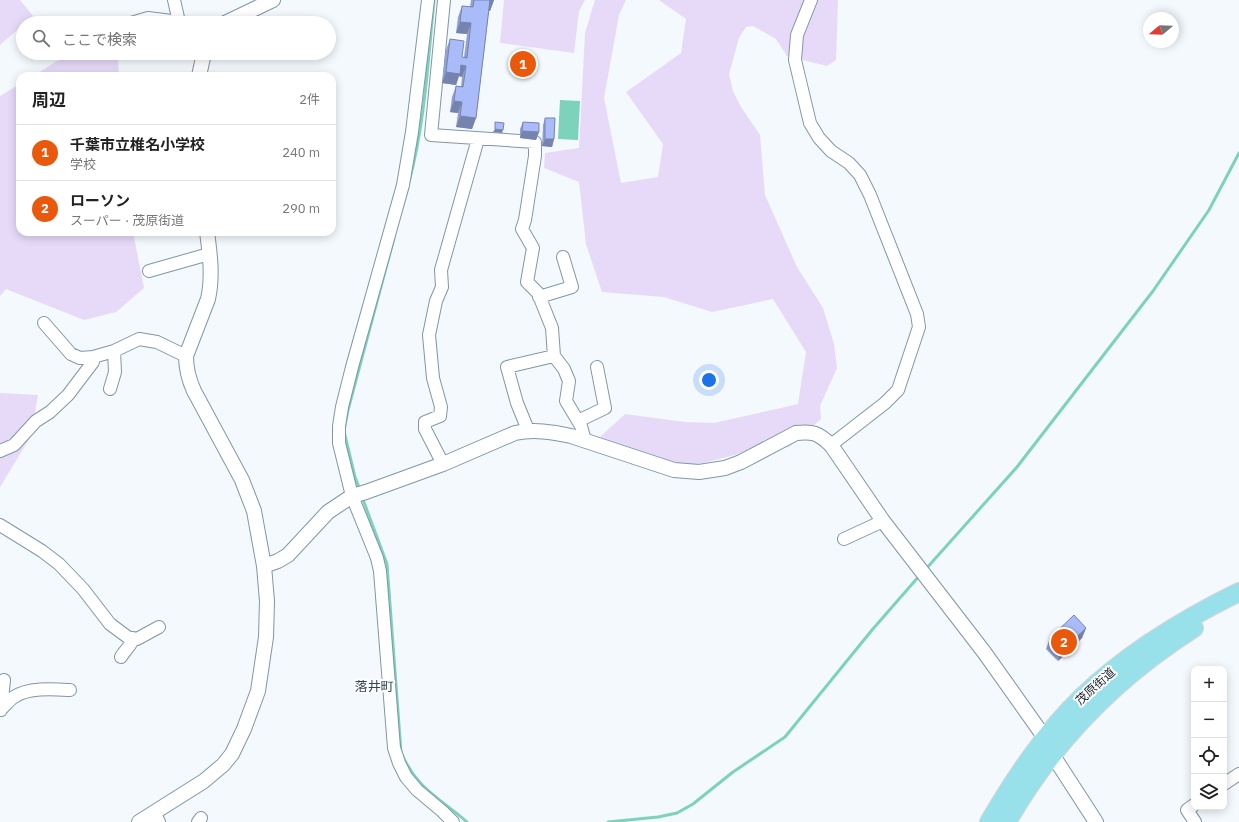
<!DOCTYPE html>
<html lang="ja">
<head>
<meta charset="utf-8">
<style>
	body { margin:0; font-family:"IBM Plex Sans","Noto Sans JP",sans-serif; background:#f6f6f6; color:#222 }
	.controls { position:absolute; right:12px; bottom:12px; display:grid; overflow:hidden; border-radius:8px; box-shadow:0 2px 10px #0003 }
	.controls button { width:36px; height:36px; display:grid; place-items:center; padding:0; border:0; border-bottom:1px solid #e0e0e0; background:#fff; color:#222; font:20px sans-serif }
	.compass { position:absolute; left:1143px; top:12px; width:36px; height:36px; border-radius:50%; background:#fff; box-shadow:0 2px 10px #0003; rotate:251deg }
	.you { position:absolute; left:709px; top:380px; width:14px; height:14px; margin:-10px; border:3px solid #fff; border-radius:50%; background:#1a73e8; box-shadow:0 0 0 6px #1a73e833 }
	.badge { display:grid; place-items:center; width:26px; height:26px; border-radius:50%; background:#ea580c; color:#fff; font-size:13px; font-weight:700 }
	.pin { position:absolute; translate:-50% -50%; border:2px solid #fff; box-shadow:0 1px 4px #0006 }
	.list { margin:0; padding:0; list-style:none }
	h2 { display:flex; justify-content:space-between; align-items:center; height:52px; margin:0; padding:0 16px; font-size:17px }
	h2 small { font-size:13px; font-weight:400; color:#767676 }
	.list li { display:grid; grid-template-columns:26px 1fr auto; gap:12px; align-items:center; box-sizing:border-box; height:56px; padding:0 16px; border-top:1px solid #e0e0e0 }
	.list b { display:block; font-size:15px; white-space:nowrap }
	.list p { margin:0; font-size:13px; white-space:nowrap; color:#767676 }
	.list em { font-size:13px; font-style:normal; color:#767676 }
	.icon { flex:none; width:22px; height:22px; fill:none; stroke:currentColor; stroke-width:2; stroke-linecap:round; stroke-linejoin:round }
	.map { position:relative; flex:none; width:1239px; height:822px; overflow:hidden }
	.search { position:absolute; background:#fff; box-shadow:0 2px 10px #0003; left:16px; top:16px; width:320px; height:44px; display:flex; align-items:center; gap:10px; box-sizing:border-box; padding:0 14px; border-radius:22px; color:#767676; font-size:15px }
	.panel { position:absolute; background:#fff; box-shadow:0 2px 10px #0003; left:16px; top:72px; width:320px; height:164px; border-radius:12px }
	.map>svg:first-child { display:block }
</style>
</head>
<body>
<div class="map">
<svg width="1239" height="822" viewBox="0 0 1239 822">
	<rect width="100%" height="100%" fill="#f4f9fd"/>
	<path fill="#e6daf8" d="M 0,0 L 20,0 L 33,16 L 25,23 L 23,23 L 23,25 L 0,45 Z
		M 504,0 L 585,0 L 579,11 L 574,53 L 500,43 Z
		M 595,0 L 626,0 L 619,15 L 604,98 L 621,183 L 658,177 L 663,144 L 626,92 L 681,53 L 686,19 L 659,0 L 838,0 L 836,60 L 827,66 L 787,56 L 776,39 L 753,26 L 746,27 L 739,38 L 729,74 L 733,91 L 741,107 L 760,135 L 765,195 L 797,267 L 823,308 L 834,344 L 837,368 L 820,406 L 821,419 L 789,447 L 746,452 L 707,462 L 679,467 L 600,437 L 625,414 L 685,422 L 714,423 L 798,404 L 806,352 L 773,299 L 712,312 L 664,297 L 602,292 L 586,244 L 579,182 L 544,168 L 545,153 L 579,148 L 585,33 Z
		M 77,53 L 111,53 L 118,60 L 119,76 L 33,76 L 57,61 Z
		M 20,84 L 20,232 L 133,232 L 144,288 L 116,312 L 84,320 L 6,289 L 0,296 L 0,96 Z
		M 0,393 L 38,395 L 31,436 L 0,487 Z"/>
	<path fill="#7dd2bc" d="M 560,100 L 580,101 L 578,140 L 558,139 Z"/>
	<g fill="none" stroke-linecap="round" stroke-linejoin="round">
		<path stroke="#7dd2bc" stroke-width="3" d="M 409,182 C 425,123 428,61 434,0
			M 360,490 L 355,477 L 344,431 L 348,410 L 394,238
			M 362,497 L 387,564 L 401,752 C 416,789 440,798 467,822
			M 925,570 L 1017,467 L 1153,291 L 1209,210 L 1239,153
			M 608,822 L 658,817 L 677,813 L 693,804 L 733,772 L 785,737 L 872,630 L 920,575"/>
		<defs>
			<path id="minor" d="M 174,0 L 179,22 L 183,23
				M 428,0 L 412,132 L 403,185 L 352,367 L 342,407 L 339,426 L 339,443 L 352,496 L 377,558 L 380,571 L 394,748 L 399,763 L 406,777 L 417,790 L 442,811 L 453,822
				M 444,0 L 431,135 L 535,142 L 535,156 L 525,220 L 522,229 L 533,248 L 527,282 L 538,293 L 552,328 L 554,356 L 507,367 L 517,403 L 528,430
				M 811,0 L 797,35 L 795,60 L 810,123 L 819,138 L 831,151 L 849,163 L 860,175 L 870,195 L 917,314 L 919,327 L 898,390 L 885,403 L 831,445
				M 131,23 L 148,18 L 179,22
				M 149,271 L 209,254
				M 539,297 L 572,287 L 563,257
				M 44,323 L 71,354 L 80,358 L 93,357 L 114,351 L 139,339 L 157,342 L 186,356
				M 554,356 L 564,369 L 569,381 L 566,401 L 581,426 L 585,441
				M 110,389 L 115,372 L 114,351
				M 578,421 L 605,408 L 597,367
				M 0,451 L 14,445 L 36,421 L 50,412 L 68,395 L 93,362 L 93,357
				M 443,464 L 425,429 L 425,422 L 440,416 L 441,407 L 433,378 L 429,335 L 436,301 L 442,287 L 441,270 L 478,139
				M 0,525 L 42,551 L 59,564 L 83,589 L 110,624 L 129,638 L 137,639 L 159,627
				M 844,539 L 883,521
				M 121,657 C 124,651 133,644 133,638
				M 0,710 C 5,706 9,700 14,697 C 28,687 54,689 70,690
				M 1,710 L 4,680
				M 1224,784 L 1239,774
				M 1194,805 L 1187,810 L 1195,822
				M 154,812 L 159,822
				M 198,822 L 201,818"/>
			<path id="tertiary" d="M 225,23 L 273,0
				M 199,76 L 204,53
				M 264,566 L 278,561 L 288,555 L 328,512 L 352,496 L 366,492 L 443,464 L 515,433 C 534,429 552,432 571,436 L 674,470 L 699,472 L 725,468 L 741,462 L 796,433 C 813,431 818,433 831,445 L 883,521 L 984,652 L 1045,738 L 1052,754 L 1096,822
				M 139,822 L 204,781 L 223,765 L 232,754 L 244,729 L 258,691 L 266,637 L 267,601 L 264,566 L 254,511 L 242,480 L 194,391 C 189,380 186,369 186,356 L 208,299 C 213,277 210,254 207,232"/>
			<path id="primary" d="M 989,822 C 1015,778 1044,734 1081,698 C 1127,653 1182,620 1239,592
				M 1007,822 C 1052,743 1117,677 1194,628"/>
		</defs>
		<use href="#minor" stroke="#7f97a8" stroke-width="14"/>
		<use href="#tertiary" stroke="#7f97a8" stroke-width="16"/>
		<use href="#primary" stroke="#d5d6d8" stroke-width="20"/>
		<use href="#minor" stroke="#fff" stroke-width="12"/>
		<use href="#tertiary" stroke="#fff" stroke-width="14"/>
		<use href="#primary" stroke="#98e0ea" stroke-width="18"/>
	</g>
	<path fill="#91a1d5" d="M 471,0 L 494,0 L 490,11 L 489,10 L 476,118 L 472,129 L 456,127 L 458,113 L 450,112 L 452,97 L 456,86 L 461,87 L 462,77 L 459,76 L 456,85 L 442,83 L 446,50 L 450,39 L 462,57 L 464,57 L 467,34 L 456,33 L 458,17 L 462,6 L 470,7 Z
		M 545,118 L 554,139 L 552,147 L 542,146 L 543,125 Z
		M 523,122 L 539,132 L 536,140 L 520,138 L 520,129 Z
		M 1086,628 L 1082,638 L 1058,661 L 1046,649 L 1050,638 Z"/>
	<path fill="#7683ae" d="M 490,0 L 494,0 L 490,11 L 486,10 Z
		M 460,22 L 471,23 L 467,34 L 456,33 Z
		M 461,65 L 466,66 L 462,77 L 459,76 L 456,85 L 442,83 L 446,72 Z
		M 454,101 L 462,102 L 458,113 L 450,112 Z
		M 460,116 L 476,118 L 472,129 L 456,127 Z
		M 495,129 L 503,130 L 502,133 L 493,132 Z
		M 522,131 L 539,132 L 536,140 L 520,138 Z
		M 545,139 L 554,139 L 552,147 L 542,146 Z
		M 1086,628 L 1082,638 L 1058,661 L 1062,651 Z"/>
	<path fill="#a9bbf8" stroke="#7683ae" d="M 474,0 L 490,0 L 476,118 L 460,116 L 462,102 L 454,101 L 456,86 L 463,87 L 466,66 L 461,65 L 460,74 L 446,72 L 450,39 L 464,41 L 462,57 L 467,58 L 471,23 L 460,22 L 462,6 L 473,7 Z
		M 545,118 L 555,118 L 554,139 L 545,139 Z
		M 495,122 L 504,123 L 503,130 L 495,129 Z
		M 523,122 L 539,123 L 539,132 L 522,131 Z
		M 1074,615 L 1086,628 L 1062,651 L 1050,638 Z"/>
	<g text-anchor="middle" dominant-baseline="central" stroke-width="4" stroke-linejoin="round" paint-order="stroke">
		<g font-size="12" fill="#151e25" stroke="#fff">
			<text transform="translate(1095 686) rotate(-42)">茂原街道</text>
		</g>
		<g font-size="13" fill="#304655" stroke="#fff">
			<text x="374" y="686">落井町</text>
		</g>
	</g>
</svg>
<div class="controls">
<button>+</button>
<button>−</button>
<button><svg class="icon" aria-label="locate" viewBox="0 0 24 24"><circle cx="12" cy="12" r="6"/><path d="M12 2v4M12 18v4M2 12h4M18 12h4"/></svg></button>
<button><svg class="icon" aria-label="layers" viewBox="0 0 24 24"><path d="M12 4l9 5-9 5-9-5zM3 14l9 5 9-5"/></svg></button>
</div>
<svg class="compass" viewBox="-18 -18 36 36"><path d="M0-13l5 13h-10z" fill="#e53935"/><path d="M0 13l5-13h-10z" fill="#767676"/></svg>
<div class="you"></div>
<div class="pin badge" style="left:523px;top:64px">1</div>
<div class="pin badge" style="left:1064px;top:642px">2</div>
<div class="search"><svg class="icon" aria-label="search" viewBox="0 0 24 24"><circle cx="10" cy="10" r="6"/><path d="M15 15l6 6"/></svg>ここで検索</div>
<section class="panel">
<h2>周辺<small>2件</small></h2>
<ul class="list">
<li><span class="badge">1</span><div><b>千葉市立椎名小学校</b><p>学校</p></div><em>240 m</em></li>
<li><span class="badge">2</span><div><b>ローソン</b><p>スーパー · 茂原街道</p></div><em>290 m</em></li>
</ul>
</section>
</div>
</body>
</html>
